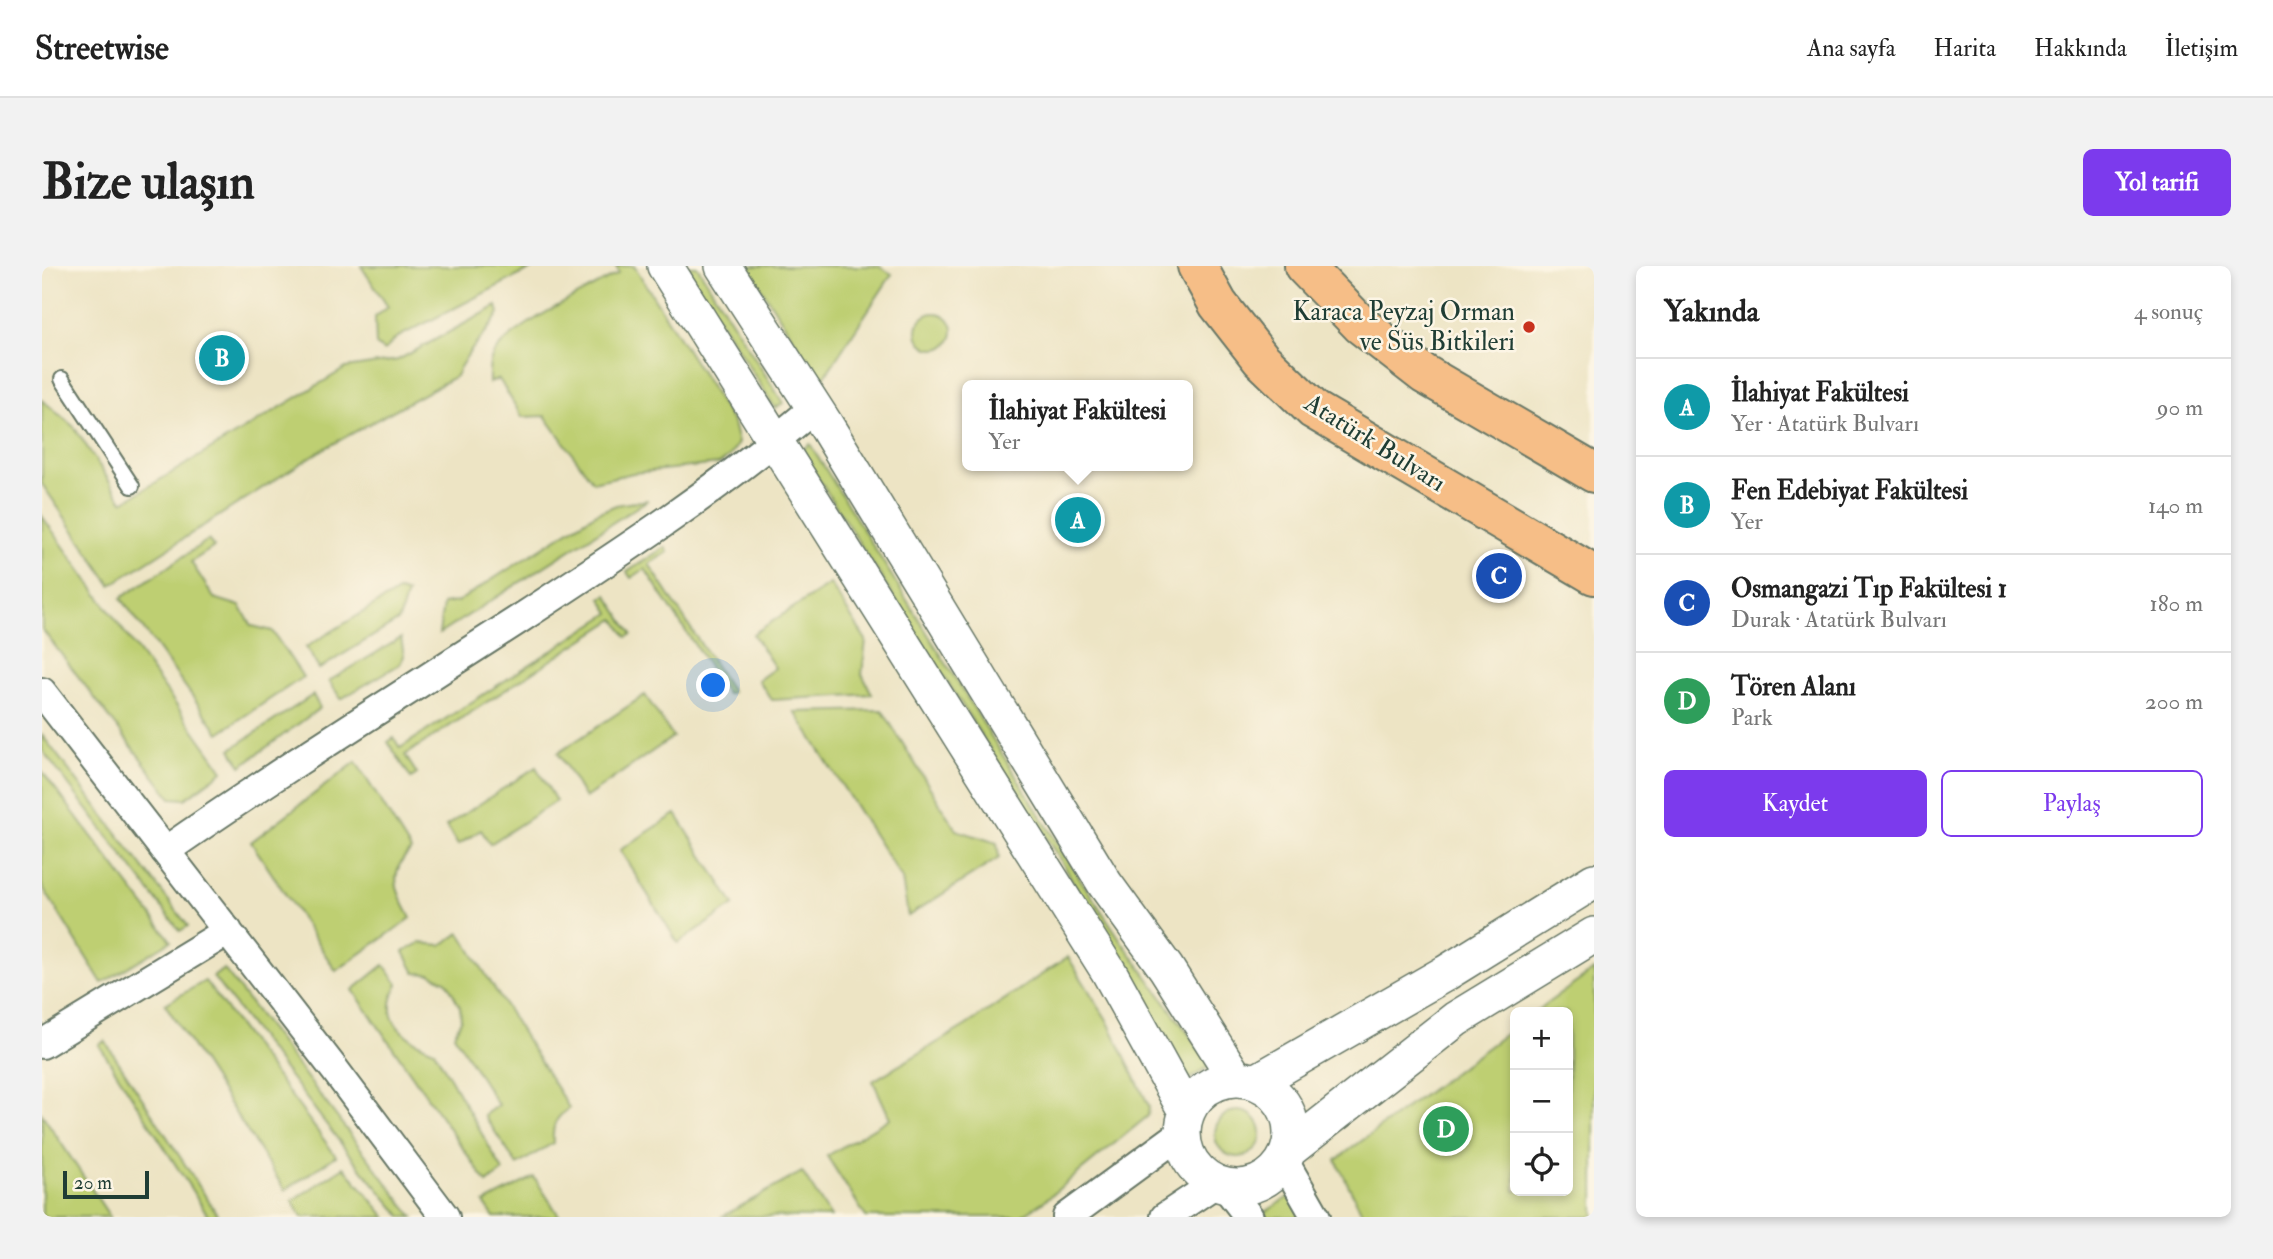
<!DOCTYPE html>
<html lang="tr">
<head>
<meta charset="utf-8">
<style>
	body { margin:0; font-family:"IM FELL Double Pica",serif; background:#f2f2f2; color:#222 }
	.controls { position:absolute; right:21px; bottom:21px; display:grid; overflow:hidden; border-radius:10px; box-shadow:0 4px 10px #0003 }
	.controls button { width:63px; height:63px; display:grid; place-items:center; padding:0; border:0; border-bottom:2px solid #e0e0e0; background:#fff; color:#222; font:35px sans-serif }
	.scale { position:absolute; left:21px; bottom:18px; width:86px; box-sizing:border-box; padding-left:7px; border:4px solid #1f3d34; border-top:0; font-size:19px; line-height:24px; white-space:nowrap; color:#1f3d34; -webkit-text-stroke:5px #fcf5e5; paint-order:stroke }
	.you { position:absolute; left:672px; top:420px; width:24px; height:24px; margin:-18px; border:5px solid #fff; border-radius:50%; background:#1a73e8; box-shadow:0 0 0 10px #1a73e833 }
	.badge { display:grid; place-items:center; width:46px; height:46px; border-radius:50%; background:#7c3aed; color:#fff; font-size:23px; font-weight:700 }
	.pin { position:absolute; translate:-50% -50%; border:4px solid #fff; box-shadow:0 2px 7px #0006 }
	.popup { position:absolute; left:920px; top:114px; width:231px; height:91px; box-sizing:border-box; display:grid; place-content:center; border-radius:10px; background:#fff; filter:drop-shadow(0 2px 5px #0005); font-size:23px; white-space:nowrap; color:#767676 }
	.popup b { font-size:26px; color:#222 }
	.popup::after { content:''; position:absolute; left:50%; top:100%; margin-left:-14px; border:14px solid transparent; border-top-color:#fff }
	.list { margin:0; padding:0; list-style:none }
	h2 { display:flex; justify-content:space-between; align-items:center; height:91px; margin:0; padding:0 28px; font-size:30px }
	h2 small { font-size:23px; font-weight:400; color:#767676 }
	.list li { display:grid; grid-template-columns:46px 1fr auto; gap:21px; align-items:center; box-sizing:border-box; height:98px; padding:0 28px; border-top:2px solid #e0e0e0 }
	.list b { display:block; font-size:26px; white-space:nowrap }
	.list p { margin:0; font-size:23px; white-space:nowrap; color:#767676 }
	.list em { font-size:23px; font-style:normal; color:#767676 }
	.actions { display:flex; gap:14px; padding:21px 28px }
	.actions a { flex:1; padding:16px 0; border:2px solid #7c3aed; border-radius:10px; text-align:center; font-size:24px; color:#7c3aed }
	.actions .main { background:#7c3aed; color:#fff }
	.icon { flex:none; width:38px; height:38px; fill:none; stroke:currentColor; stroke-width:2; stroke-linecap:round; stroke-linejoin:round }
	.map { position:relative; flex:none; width:1552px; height:951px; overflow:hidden; border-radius:10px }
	header { display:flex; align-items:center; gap:42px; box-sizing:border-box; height:98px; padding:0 35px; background:#fff; border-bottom:2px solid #e0e0e0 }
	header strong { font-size:33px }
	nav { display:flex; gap:38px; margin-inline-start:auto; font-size:24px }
	.intro { display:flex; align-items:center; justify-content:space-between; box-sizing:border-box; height:168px; padding:0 42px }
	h1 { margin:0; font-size:49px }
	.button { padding:18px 32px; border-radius:10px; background:#7c3aed; color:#fff; font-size:24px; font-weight:700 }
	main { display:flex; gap:42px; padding:0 42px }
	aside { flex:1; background:#fff; border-radius:10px; box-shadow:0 4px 10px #0003 }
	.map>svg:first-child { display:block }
</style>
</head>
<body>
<header>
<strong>Streetwise</strong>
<nav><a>Ana sayfa</a><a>Harita</a><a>Hakkında</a><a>İletişim</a></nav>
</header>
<div class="intro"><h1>Bize ulaşın</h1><a class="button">Yol tarifi</a></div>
<main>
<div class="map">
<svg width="1552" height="951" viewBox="0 0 1552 951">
	<rect width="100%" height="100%" fill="#fcf5e5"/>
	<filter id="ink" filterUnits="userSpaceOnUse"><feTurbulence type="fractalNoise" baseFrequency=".0143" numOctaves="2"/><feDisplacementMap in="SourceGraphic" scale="14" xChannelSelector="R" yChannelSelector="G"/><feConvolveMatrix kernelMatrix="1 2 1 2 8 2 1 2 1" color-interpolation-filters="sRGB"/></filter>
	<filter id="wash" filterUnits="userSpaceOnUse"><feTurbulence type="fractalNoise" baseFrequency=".00686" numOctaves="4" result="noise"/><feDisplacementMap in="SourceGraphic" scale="28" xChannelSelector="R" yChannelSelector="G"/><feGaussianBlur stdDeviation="1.57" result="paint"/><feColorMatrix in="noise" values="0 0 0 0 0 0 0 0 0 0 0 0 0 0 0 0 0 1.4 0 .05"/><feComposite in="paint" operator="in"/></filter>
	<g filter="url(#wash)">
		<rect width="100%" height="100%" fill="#ede4c4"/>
		<path fill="#becf72" stroke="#6e8653" stroke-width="2" d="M 319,0 L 495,0 L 354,72 L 342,85 L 334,79 L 333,51 L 346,41 Z
			M 574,0 L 592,0 L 691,157 L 696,177 L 688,190 L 677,198 L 591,207 L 551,216 L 503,150 L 480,151 L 457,113 L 447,117 C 447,107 446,95 453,86 C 474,57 544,26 577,7 Z
			M 643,0 L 655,0 L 741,137 L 733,142 Z
			M 705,0 L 836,0 L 850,8 L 779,116 Z
			M 455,40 L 457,47 C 444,70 424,85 414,110 L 278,185 L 69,319 L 0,218 L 0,134 L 32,161 L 81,236 L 304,102 L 356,94 Z
			M875 65a18 18 0 1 1 36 0a18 18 0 1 1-36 0Z
			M 768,178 L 1029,599 L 1080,676 L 1169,799 L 1139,819 L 1068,682 L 1024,603 L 759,185 Z
			M 606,234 L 397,368 L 401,338 L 415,336 L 553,248 L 574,239 Z
			M 0,250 L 181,505 L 143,533 L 129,532 L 0,363 Z
			M 166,274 L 172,281 L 149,296 L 172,332 L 198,340 L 210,360 L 230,365 L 261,411 L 177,467 L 79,332 Z
			M 623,281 L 626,286 L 607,298 L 690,426 L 685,428 L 603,303 L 589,312 L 585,306 Z
			M 788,318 L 824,374 L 820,408 L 830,428 L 730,434 L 716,414 L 733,402 L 711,368 Z
			M 356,325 L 365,327 L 357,354 L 277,403 L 264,381 Z
			M 565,329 L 590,368 L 585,371 L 573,353 L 363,489 L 375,508 L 369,512 L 346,476 L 352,472 L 358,482 L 568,347 L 559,332 Z
			M 359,372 L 362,390 L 358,398 L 299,433 L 287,415 Z
			M 271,429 L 278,442 L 199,500 L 189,483 Z
			M 603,429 L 631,471 L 543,532 L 516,487 Z
			M 840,444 L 914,564 L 955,577 L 957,592 L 866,650 L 860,613 L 753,446 Z
			M 0,469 L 146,660 L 138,665 L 0,484 Z
			M 314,496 L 369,584 C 345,607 354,626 369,652 L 294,705 L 209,576 Z
			M 494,501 L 514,535 L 448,578 L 439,564 L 416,579 L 404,560 Z
			M 0,505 L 129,675 L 60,717 L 0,620 Z
			M 634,548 L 692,639 L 636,677 L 578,584 Z
			M 418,667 L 527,842 C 513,852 510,860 511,877 L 475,899 L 442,849 L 456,839 L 412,769 L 419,754 L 418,741 L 405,716 L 389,708 L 373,707 L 362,686 L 378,677 L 399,679 Z
			M 1026,691 L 1065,754 L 1107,840 L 1106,850 L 1002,935 L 978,951 L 824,951 L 785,890 L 848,852 L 831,815 L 923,760 Z
			M 342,699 L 356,718 C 336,753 361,772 392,784 L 461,905 L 445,917 L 311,724 Z
			M 182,703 L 371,951 L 360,951 L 308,889 L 171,711 Z
			M 1552,704 L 1552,951 L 1322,951 L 1294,894 L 1473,761 L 1473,925 L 1526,925 L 1526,746 L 1493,746 Z
			M 163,715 L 294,890 L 243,924 L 123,738 Z
			M 63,775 L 177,951 L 167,951 L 57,779 Z
			M1173 868a23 23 0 1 1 46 0a23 23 0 1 1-46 0Z
			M 0,848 L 68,951 L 0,951 Z
			M 302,901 L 344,951 L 260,951 L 250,935 Z
			M 760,906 L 789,951 L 681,950 Z
			M 492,911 L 518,951 L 452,951 L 442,937 Z
			M 1249,930 L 1260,951 L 1222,951 L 1220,948 Z"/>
	</g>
	<g filter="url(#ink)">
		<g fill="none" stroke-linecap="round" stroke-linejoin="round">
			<defs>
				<path id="service" d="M 20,113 L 90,220"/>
				<path id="minor" d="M 0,426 L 293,804 L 403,951
					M 123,585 C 239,504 360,429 479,352 C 580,286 681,220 772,142
					M 0,778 L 186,665
					M 1242,895 L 1274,951
					M 1184,921 L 1207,951
					M 1025,951 L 1141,866
					M 1123,951 L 1174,917"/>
				<path id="tertiary" d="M 623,0 L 1067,706 L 1145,847
					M 681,0 L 783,158 L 1063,618 L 1124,702 L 1194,813
					M1141 867a54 54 0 1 1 108 0a54 54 0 1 1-108 0Z
					M 1214,816 L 1404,707 L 1552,615
					M 1247,884 L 1414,753 L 1552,669"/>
				<path id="trunk" d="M 1155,0 L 1176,38 L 1219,93 L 1272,144 L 1552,309
					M 1262,0 L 1319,59 L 1382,108 L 1552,207"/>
			</defs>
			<use href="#service" stroke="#677766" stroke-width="18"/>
			<use href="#minor" stroke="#677766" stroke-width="32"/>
			<use href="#tertiary" stroke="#677766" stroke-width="38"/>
			<use href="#trunk" stroke="#677766" stroke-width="42"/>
			<use href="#service" stroke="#fff" stroke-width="14"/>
			<use href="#minor" stroke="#fff" stroke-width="28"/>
			<use href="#tertiary" stroke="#fff" stroke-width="35"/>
			<use href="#trunk" stroke="#f6be87" stroke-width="38"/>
		</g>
	</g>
	<circle fill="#c8321e" stroke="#fcf5e5" stroke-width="2.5" cx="1487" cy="61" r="7"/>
	<g text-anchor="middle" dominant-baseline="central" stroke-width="5" stroke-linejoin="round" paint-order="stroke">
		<g font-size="26" fill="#1f3d34" stroke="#fcf5e5" text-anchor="end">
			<text x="1473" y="46">Karaca Peyzaj Orman<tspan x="1473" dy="30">ve Süs Bitkileri</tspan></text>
		</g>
		<g font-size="26" fill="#1f3d34" stroke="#fcf5e5">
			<text transform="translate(1333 177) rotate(32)">Atatürk Bulvarı</text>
		</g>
	</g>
</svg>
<div class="controls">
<button>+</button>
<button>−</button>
<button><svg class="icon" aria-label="locate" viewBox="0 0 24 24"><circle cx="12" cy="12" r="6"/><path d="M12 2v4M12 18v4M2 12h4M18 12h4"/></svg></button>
</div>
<div class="scale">20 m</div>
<div class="you"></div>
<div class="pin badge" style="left:1036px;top:254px;background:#0f9aa8">A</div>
<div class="popup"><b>İlahiyat Fakültesi</b>Yer</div>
<div class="pin badge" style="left:180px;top:92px;background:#0f9aa8">B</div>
<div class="pin badge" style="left:1457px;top:310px;background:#1a4fb4">C</div>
<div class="pin badge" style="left:1404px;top:863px;background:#2e9e5b">D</div>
</div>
<aside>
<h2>Yakında<small>4 sonuç</small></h2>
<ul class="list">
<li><span class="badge" style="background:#0f9aa8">A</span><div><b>İlahiyat Fakültesi</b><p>Yer · Atatürk Bulvarı</p></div><em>90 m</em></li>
<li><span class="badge" style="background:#0f9aa8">B</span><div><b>Fen Edebiyat Fakültesi</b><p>Yer</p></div><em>140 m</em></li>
<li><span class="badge" style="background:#1a4fb4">C</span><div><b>Osmangazi Tıp Fakültesi 1</b><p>Durak · Atatürk Bulvarı</p></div><em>180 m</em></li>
<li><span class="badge" style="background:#2e9e5b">D</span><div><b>Tören Alanı</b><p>Park</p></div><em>200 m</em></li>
</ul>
<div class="actions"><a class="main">Kaydet</a><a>Paylaş</a></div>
</aside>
</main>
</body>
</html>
